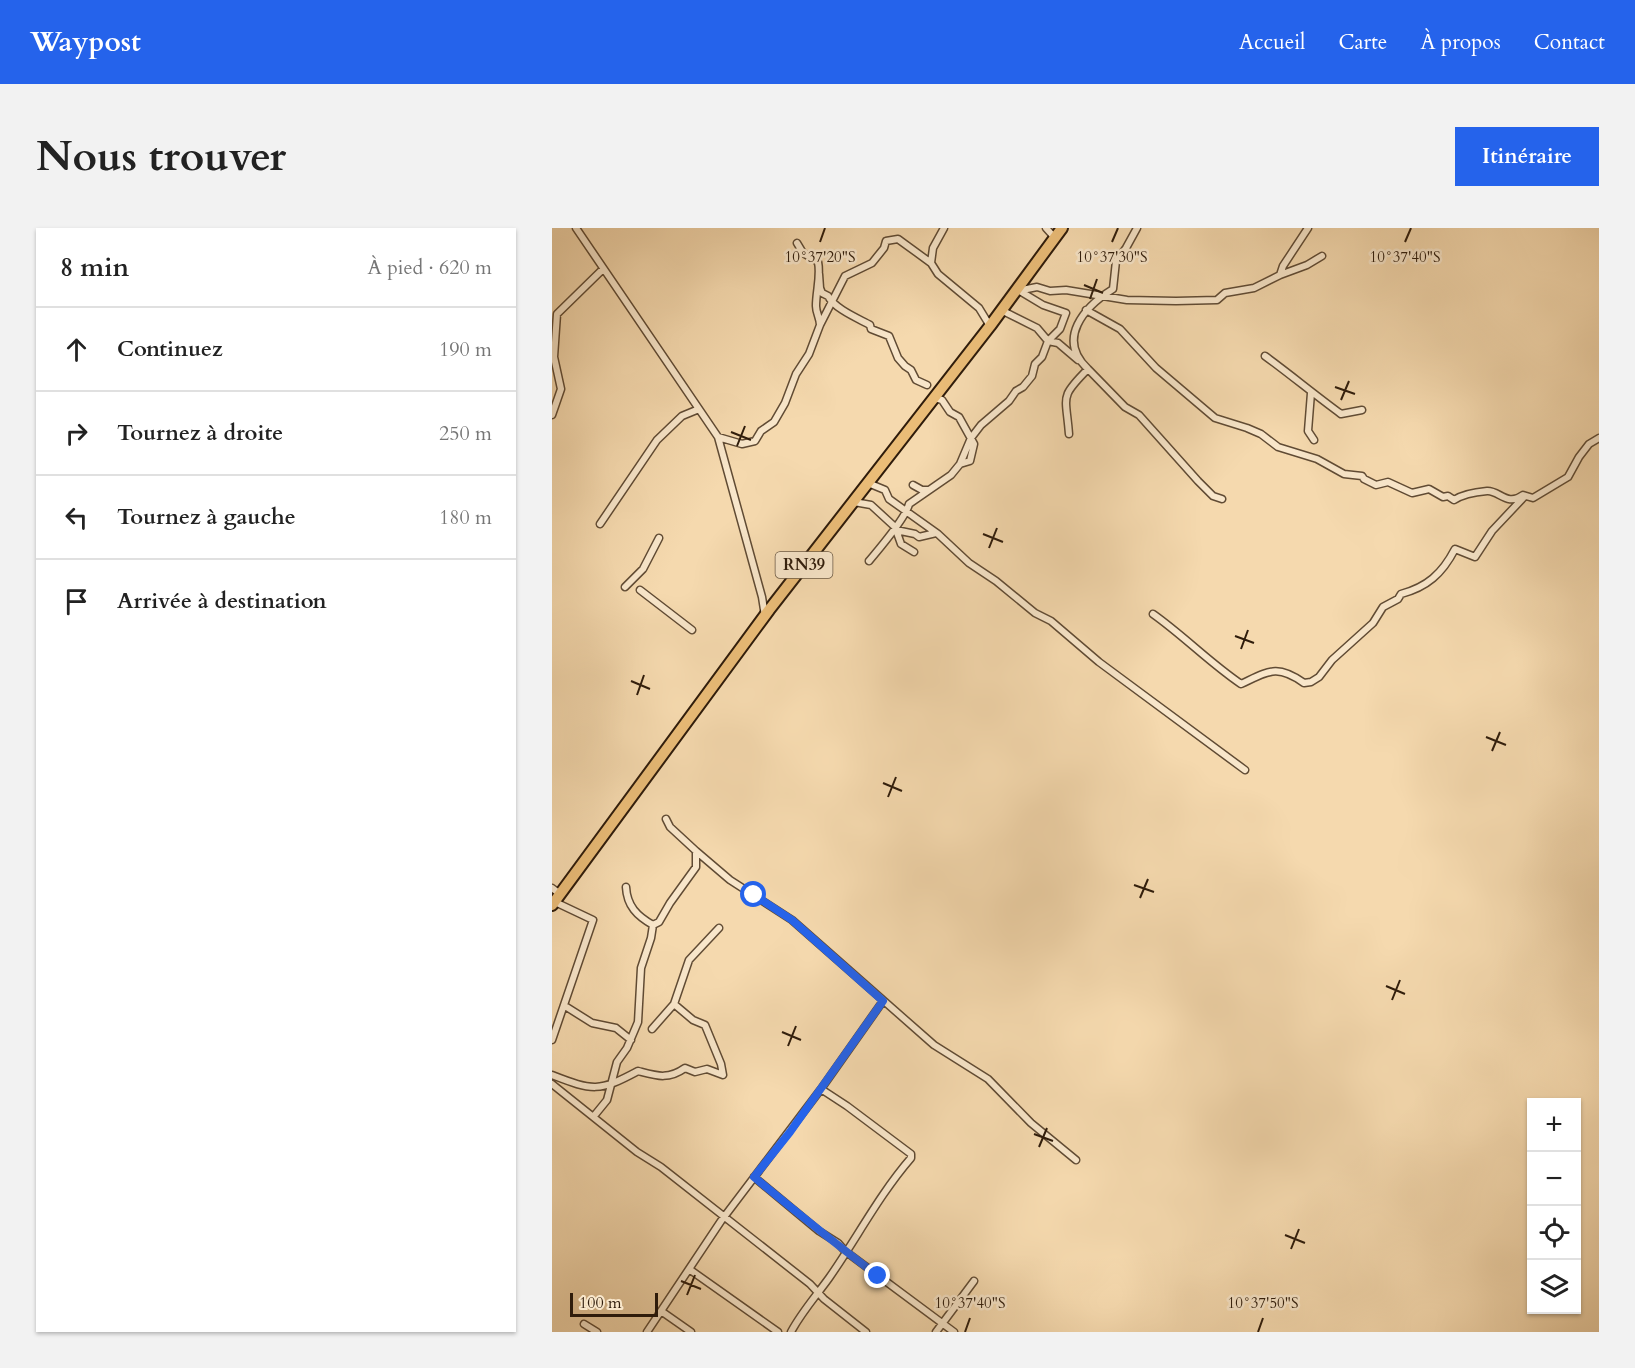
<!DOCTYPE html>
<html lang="fr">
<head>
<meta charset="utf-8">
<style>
	body { margin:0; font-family:Cardo,serif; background:#f2f2f2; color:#222 }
	.controls { position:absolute; right:18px; bottom:18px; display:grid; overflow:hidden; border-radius:0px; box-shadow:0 2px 4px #0004 }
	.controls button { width:54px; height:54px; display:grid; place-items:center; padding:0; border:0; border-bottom:2px solid #e0e0e0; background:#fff; color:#222; font:30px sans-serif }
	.scale { position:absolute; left:18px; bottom:15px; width:88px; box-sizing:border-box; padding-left:6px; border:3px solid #2f1c0b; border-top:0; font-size:16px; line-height:21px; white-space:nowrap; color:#2f1c0b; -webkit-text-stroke:4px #f8e6ca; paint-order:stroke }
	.stop { position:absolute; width:18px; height:18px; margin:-14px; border:4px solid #2563eb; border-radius:50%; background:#fff }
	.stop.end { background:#2563eb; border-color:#fff; box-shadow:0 2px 6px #0008 }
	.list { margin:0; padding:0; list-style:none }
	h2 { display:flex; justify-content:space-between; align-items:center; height:78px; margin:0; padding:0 24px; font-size:26px }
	h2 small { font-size:20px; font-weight:400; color:#767676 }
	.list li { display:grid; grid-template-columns:39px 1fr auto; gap:18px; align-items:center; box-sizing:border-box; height:84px; padding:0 24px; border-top:2px solid #e0e0e0 }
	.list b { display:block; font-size:22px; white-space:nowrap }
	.list em { font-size:20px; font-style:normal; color:#767676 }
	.icon { flex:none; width:33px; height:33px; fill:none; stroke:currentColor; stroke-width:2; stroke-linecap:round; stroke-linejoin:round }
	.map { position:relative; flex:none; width:1047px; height:1104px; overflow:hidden; border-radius:0px }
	header { display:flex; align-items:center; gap:36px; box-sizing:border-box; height:84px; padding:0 30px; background:#2563eb; color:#fff }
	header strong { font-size:28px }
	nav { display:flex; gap:33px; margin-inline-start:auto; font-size:21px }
	.intro { display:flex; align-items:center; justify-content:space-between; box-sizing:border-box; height:144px; padding:0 36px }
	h1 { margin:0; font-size:42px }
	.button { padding:15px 27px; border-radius:0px; background:#2563eb; color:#fff; font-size:21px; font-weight:700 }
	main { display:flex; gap:36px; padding:0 36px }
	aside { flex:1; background:#fff; border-radius:0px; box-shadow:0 2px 4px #0004 }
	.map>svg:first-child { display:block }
</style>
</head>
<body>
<header>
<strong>Waypost</strong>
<nav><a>Accueil</a><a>Carte</a><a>À propos</a><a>Contact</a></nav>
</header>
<div class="intro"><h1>Nous trouver</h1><a class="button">Itinéraire</a></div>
<main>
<aside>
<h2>8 min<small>À pied · 620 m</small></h2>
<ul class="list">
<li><svg class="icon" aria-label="ahead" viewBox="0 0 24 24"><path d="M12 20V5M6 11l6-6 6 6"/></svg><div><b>Continuez</b></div><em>190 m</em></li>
<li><svg class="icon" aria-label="right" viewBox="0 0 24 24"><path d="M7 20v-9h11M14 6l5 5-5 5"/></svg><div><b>Tournez à droite</b></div><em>250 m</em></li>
<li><svg class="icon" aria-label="left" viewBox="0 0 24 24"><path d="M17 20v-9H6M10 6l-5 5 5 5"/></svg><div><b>Tournez à gauche</b></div><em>180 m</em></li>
<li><svg class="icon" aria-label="arrive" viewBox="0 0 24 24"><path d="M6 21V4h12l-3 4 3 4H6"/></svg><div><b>Arrivée à destination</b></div></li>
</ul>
</aside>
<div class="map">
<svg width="1047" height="1104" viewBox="0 0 1047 1104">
	<rect width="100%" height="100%" fill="#f5d9ae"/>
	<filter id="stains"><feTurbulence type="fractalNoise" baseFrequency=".00333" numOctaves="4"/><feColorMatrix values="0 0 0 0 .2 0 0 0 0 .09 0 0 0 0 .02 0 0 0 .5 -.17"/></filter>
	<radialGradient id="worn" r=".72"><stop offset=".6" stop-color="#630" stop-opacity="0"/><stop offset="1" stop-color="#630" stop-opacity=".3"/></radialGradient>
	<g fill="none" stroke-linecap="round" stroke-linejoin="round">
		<defs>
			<path id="minor" d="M 24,0 L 166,209 L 210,369 L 213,388
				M 494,0 L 503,10
				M 245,15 L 251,25 L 266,34 C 269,48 264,63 264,78 C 264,85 268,90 268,97
				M 379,35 L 381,20 L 392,0
				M 267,46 L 268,60 L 270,65 L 276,68 C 283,81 305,90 318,97 L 319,101 L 337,108 L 346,130 L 353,138 L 359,142 L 364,152 L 375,157
				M 728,47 L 731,38 L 756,0
				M 465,63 L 485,59 L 498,63 L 514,62 L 575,72 L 624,73 L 665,72 L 673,65 L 702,60 L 728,47 L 755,37 L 770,28
				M 449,82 L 485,100 L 496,113 L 506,115 L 526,132
				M 534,82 L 568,101 L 604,140 L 663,190 L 695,200 L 709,206 L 726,219 L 765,231 L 792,246 L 810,248 L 812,251 L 824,257 L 836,254 L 860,265 L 877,261 L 891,269 L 896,268 L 902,272 C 911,266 924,264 935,263 C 947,262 955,279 971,267 L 981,270 L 1016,249 L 1027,229 L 1037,216 L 1047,210
				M 713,128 C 739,147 763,167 789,186 L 810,182
				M 536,141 L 573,179 L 587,187 L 646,253 L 661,268 L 670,271
				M 759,165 L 756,203 L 762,212
				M 382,170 L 390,172 L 398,184 L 407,189 L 422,216 L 418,233 L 408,236
				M 0,187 L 9,161 L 2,129 L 5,86 L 51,41
				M 517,206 C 514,167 507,170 536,141 C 504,111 532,79 561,61 L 564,33 L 574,20 L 585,0
				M 166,209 L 190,216 L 203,213 L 209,203 L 222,194 L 233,175 L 244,146 L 257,126 L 268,97 L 293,48 L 320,35 L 332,20 L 334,13 L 346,11 L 379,35 L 386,46 L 427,80 L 438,98
				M 316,255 L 333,262 L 337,271 L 386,306 L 417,335 L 444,353 L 483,385 L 499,393 L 547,434 L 693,542
				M 361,257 L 370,262 L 376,262
				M 302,274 L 319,277 L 343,299 L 349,316 L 362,324
				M 48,296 L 105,212 L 130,188 L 147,181
				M 344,302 L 363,306 L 367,309 L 384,305
				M 317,333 C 327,321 354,290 357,276 L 399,247 L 408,236 L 419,210 L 429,197 L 457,173 L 464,163 L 471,159 L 480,148 L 483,136 L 490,129 L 496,113 L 508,101 L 514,85 L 491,77 L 466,62
				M 73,359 L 91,341 L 107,310
				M 88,362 L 140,402
				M 601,386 C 632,408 658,435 689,456 C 717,443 725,436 752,455 L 759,454 L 767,449 L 780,432 L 821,395 L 831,379 L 846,371 L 849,366 C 875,359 890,346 903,321 L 923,329 L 940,303 L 972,269
				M 144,623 L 178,652 L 240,692 L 382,817 L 436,851 L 479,895 L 524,932
				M 74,659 C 75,678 85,688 101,697
				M 0,660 L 8,666
				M 13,778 L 40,795 L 64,800 L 79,812
				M 100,801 L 122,776 L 137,732 L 167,700
				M 0,812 L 41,692 L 3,674
				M 0,847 C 41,863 47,864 86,843 C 105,848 116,852 133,840 L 143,844 L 155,841 L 171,847 L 169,836 L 153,797 L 141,792 L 122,776
				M 0,856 L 85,924 L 109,939 L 258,1056 L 272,1071 L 314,1104
				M 42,888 L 55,872 L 65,834 L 75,820 L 86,794 L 89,740 L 99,710 L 101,697 L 107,694 L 118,675 L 144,639 L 144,623 L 118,599 L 114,591
				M 202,949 L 267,1003 L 286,1015 L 293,1023 L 402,1104
				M 137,1041 L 226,1104
				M 109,1083 L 139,1104
				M 32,1096 L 45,1104
				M 95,1104 L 169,993 L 269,861
				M 239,1104 C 249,1085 264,1068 277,1050 C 305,1010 327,967 359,930 L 359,926 L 295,878 L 269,861 L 331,773
				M 384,1104 L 422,1053"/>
			<path id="trunk" d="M 0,677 L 217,382 L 438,98 L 510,0"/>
		</defs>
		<use href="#minor" stroke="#604b34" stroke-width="9"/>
		<use href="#trunk" stroke="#2f1c0b" stroke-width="14"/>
		<use href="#minor" stroke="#f8e6ca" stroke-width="6"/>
		<use href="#trunk" stroke="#eabc77" stroke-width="10"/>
	</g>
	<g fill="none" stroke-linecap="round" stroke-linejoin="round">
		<path stroke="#2563eb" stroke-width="8" d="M 202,667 L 240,692 L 331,773 L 238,904 L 202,949 C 243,983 284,1016 326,1048"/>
	</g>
	<path fill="none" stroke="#2f1c0b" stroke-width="2" d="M 268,14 L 273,0M 560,14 L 566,0M 853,14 L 859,0M 532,57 L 551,65M 538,71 L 545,51M 783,159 L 803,166M 789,172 L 797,153M 179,204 L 199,212M 185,218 L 193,198M 431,306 L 451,314M 437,320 L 445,300M 683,408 L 702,415M 689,421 L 696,402M 79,453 L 98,461M 85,467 L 92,447M 934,509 L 954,517M 940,523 L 948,504M 331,555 L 350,563M 336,569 L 344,549M 582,657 L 602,664M 588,670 L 596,651M 834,758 L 853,766M 840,772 L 848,752M 230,804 L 249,812M 236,818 L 244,798M 482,906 L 501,913M 487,919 L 495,900M 733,1007 L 753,1015M 739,1021 L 747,1001M 129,1053 L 149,1061M 135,1067 L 143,1047M 413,1104 L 418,1090M 706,1104 L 711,1090"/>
	<g text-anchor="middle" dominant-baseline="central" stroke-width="5" stroke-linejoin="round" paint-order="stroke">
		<rect fill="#f8e6ca" stroke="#6b5944" stroke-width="1.5" x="223.5" y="324" width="57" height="26" rx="4.5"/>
		<g font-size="16" font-weight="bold" fill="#2f1c0b">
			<text x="252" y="337">RN39</text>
		</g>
	</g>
	<g font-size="15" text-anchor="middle" fill="#2f1c0b" stroke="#f8e6ca" stroke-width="5" stroke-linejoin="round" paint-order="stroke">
		<text x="560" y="34">10°37'30"S</text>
		<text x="853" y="34">10°37'40"S</text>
		<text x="268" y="34">10°37'20"S</text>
		<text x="418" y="1080">10°37'40"S</text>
		<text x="711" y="1080">10°37'50"S</text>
	</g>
	<rect width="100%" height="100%" filter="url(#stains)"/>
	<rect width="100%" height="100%" fill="url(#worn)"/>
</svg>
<div class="controls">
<button>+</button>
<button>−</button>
<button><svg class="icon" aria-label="locate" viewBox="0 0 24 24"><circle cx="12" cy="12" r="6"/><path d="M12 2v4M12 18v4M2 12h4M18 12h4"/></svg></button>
<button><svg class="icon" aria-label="layers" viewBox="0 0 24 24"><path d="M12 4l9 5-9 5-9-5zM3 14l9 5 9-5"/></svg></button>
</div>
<div class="scale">100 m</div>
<div class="stop" style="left:202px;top:667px"></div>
<div class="stop end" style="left:326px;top:1048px"></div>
</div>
</main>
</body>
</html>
